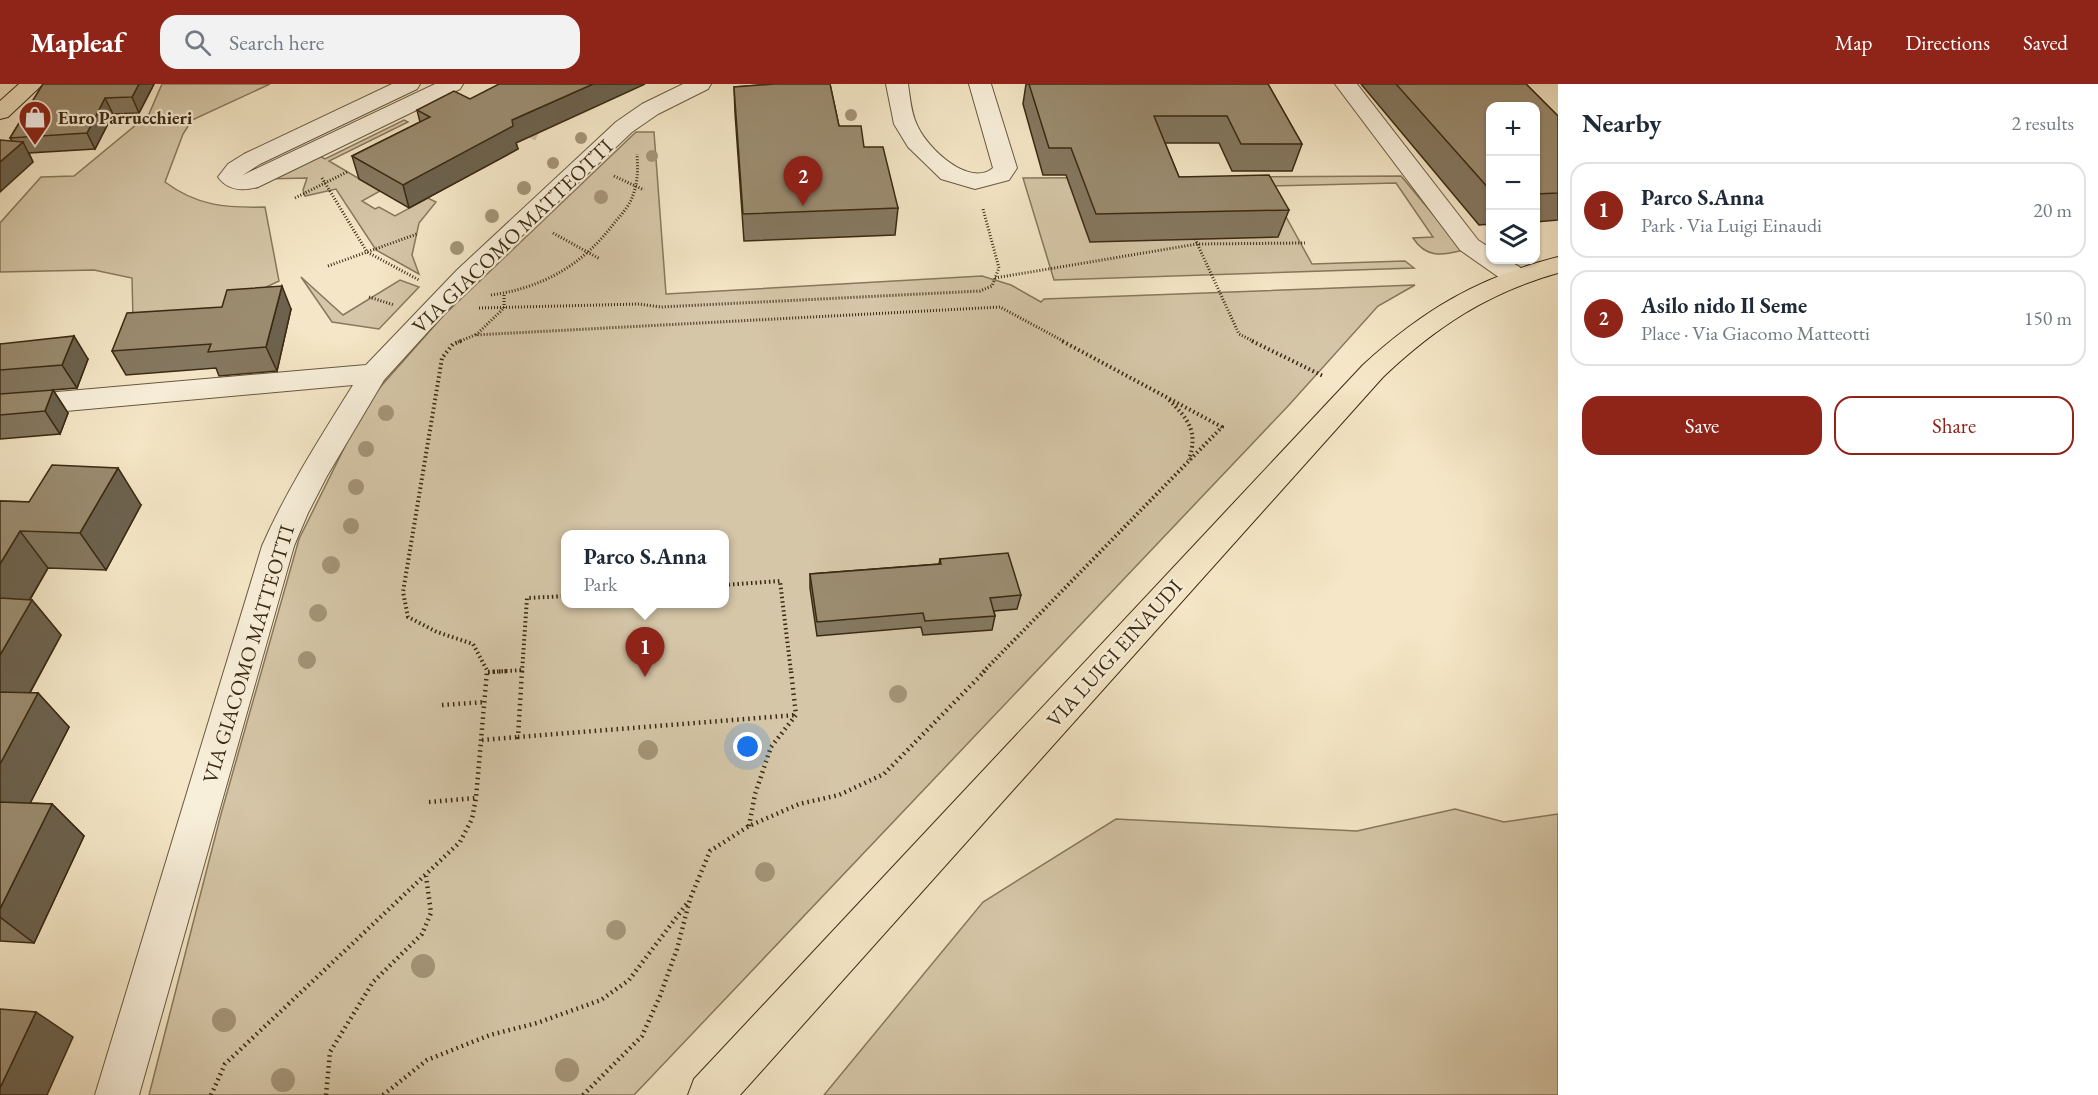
<!DOCTYPE html>
<html lang="en">
<head>
<meta charset="utf-8">
<style>
	body { margin:0; font-family:"EB Garamond",serif; background:#f2f2f3; color:#1f2937 }
	.controls { position:absolute; right:18px; top:18px; display:grid; overflow:hidden; border-radius:12px; box-shadow:0 2px 4px #0004 }
	.controls button { width:54px; height:54px; display:grid; place-items:center; padding:0; border:0; border-bottom:2px solid #e0e1e3; background:#fff; color:#1f2937; font:30px sans-serif }
	.you { position:absolute; left:748px; top:663px; width:21px; height:21px; margin:-15px; border:4px solid #fff; border-radius:50%; background:#1a73e8; box-shadow:0 0 0 9px #1a73e833 }
	.badge { display:grid; place-items:center; width:39px; height:39px; border-radius:50%; background:#8f2418; color:#fff; font-size:20px; font-weight:700 }
	.pin { position:absolute; translate:-50% -50px; filter:drop-shadow(0 2px 3px #0008) }
	.pin::after { content:''; position:absolute; top:32px; width:21px; height:18px; background:inherit; clip-path:polygon(0 0,100% 0,50% 100%) }
	.popup { position:absolute; left:561px; top:446px; width:168px; height:78px; box-sizing:border-box; display:grid; place-content:center; border-radius:12px; background:#fff; filter:drop-shadow(0 2px 4px #0005); font-size:20px; white-space:nowrap; color:#747a83 }
	.popup b { font-size:22px; color:#1f2937 }
	.popup::after { content:''; position:absolute; left:50%; top:100%; margin-left:-12px; border:12px solid transparent; border-top-color:#fff }
	.list { margin:0; padding:0; list-style:none }
	h2 { display:flex; justify-content:space-between; align-items:center; height:78px; margin:0; padding:0 24px; font-size:26px }
	h2 small { font-size:20px; font-weight:400; color:#747a83 }
	.list li { display:grid; grid-template-columns:39px 1fr auto; gap:18px; align-items:center; box-sizing:border-box; height:96px; margin:0 12px 12px; padding:0 12px; border:2px solid #e0e1e3; border-radius:18px }
	.list b { display:block; font-size:22px; white-space:nowrap }
	.list p { margin:0; font-size:20px; white-space:nowrap; color:#747a83 }
	.list em { font-size:20px; font-style:normal; color:#747a83 }
	.actions { display:flex; gap:12px; padding:18px 24px }
	.actions a { flex:1; padding:14px 0; border:2px solid #8f2418; border-radius:18px; text-align:center; font-size:21px; color:#8f2418 }
	.actions .main { background:#8f2418; color:#fff }
	.icon { flex:none; width:33px; height:33px; fill:none; stroke:currentColor; stroke-width:2; stroke-linecap:round; stroke-linejoin:round }
	.map { position:relative; flex:none; width:1558px; height:1011px; overflow:hidden }
	header { display:flex; align-items:center; gap:36px; box-sizing:border-box; height:84px; padding:0 30px; background:#8f2418; color:#fff }
	header strong { font-size:28px }
	nav { display:flex; gap:33px; margin-inline-start:auto; font-size:21px }
	.search { width:420px; height:54px; background:#f2f2f3; display:flex; align-items:center; gap:15px; box-sizing:border-box; padding:0 21px; border-radius:18px; color:#747a83; font-size:22px }
	main { display:flex }
	aside { flex:1; background:#fff }
	.map>svg:first-child { display:block }
</style>
</head>
<body>
<header>
<strong>Mapleaf</strong>
<div class="search"><svg class="icon" aria-label="search" viewBox="0 0 24 24"><circle cx="10" cy="10" r="6"/><path d="M15 15l6 6"/></svg>Search here</div>
<nav><a>Map</a><a>Directions</a><a>Saved</a></nav>
</header>
<main>
<div class="map">
<svg width="1558" height="1011" viewBox="0 0 1558 1011">
	<rect width="100%" height="100%" fill="#f4e6c6"/>
	<filter id="stains"><feTurbulence type="fractalNoise" baseFrequency=".00333" numOctaves="4"/><feColorMatrix values="0 0 0 0 .2 0 0 0 0 .09 0 0 0 0 .02 0 0 0 .5 -.17"/></filter>
	<radialGradient id="worn" r=".72"><stop offset=".6" stop-color="#630" stop-opacity="0"/><stop offset="1" stop-color="#630" stop-opacity=".3"/></radialGradient>
	<path fill="#d5c6a7" stroke="#88785c" stroke-width="1.5" fill-rule="evenodd" d="M 162,0 L 270,0 L 192,36 L 183,50 L 165,98 C 197,122 226,124 265,123 L 279,197 L 212,229 L 133,235 L 132,194 L 94,186 L 0,188 L 0,139 L 41,93 L 74,92 L 149,30 Z
		M 404,36 L 408,38 L 329,77 L 380,107 L 362,117 L 375,125 L 379,123 L 395,132 L 428,114 L 436,118 L 419,139 L 412,171 L 419,190 L 376,166 L 336,105 L 305,112 L 303,106 L 307,94 L 263,95 L 257,104 L 244,101 L 314,69 L 325,75 Z
		M 636,48 L 654,48 L 666,210 L 982,192 L 1011,201 L 1041,218 L 1044,215 L 1415,201 L 1378,222 L 1289,321 L 634,1011 L 149,1011 L 221,730 L 299,455 L 367,318 L 443,232 ZM 566,450 L 724,450 L 724,520 L 566,520 Z
		M 1401,92 L 1463,166 C 1442,172 1426,174 1413,154 L 1433,153 L 1396,99 L 1269,102 L 1312,180 L 1405,177 L 1414,184 L 1054,196 L 1023,94 Z
		M 301,193 L 343,231 L 400,196 L 419,203 L 379,245 L 332,238 Z
		M 1455,725 L 1504,738 L 1558,730 L 1558,1011 L 824,1011 L 983,818 L 1116,735 L 1357,747 Z"/>
	<g fill="none" stroke-linecap="round" stroke-linejoin="round">
		<path stroke="#cfc0a2" stroke-width="24" stroke-dasharray="24 12" stroke-linecap="butt" d="M 519,35 L 547,49"/>
		<defs>
			<path id="minor" d="M 392,0 L 420,0 L 417,5 L 260,80 L 243,91 L 435,0 L 463,0 L 460,5 L 258,103 C 243,107 228,107 218,93 L 228,80 L 244,70 Z
				M 683,0 L 711,0 L 708,5 L 658,30 L 632,48 L 475,196 L 384,296 L 327,392 L 308,429 L 294,462 L 139,1011 L 95,1011 L 262,462 C 287,405 320,354 353,301 L 0,333 L 0,313 L 366,281 L 457,186 L 616,38 L 642,20 Z
				M 886,0 L 908,0 C 910,13 911,29 917,41 C 927,64 969,104 993,84 L 969,0 L 991,0 L 1017,84 L 1009,96 L 975,105 L 941,95 L 908,63 L 894,40 Z
				M 1335,0 L 1357,0 L 1478,156 L 1490,164 L 1490,176 C 1507,176 1519,178 1529,193 L 1525,199 L 1516,201 L 1507,199 L 1460,166 Z"/>
			<path id="major" d="M 19,0 L 43,0 L 8,33 L 0,35 L 0,17 Z
				M 1558,173 L 1558,189 C 1487,209 1436,243 1383,293 L 740,1011 L 688,1011 L 694,995 L 1363,281 C 1423,226 1479,193 1558,173 Z"/>
		</defs>
		<use href="#minor" stroke="#69593f" stroke-width="2"/>
		<use href="#major" stroke="#3b2a12" stroke-width="2"/>
		<path stroke="#3b2a12" stroke-width="3" stroke-dasharray="1 2" stroke-linecap="butt" d="M 614,92 L 644,106
			M 322,94 L 367,168 L 419,196
			M 295,114 L 347,88
			M 553,149 L 600,175
			M 1195,155 L 1239,250 L 1255,258
			M 328,182 L 417,150
			M 995,194 L 1197,160 L 1305,159
			M 491,211 C 543,204 584,180 615,138 C 622,130 630,121 633,111 C 638,98 638,84 637,70
			M 369,213 L 394,221
			M 479,224 L 639,220 L 661,223 L 980,207 L 992,202 L 999,184 L 983,125
			M 476,251 L 504,224 L 504,210
			M 458,258 L 475,251 L 1000,223 L 1065,258"/>
		<path stroke="#3b2a12" stroke-width="4" stroke-dasharray="1.5 3" stroke-linecap="butt" d="M 461,257 L 453,260 L 442,274 L 403,508 L 408,533 L 437,548 L 473,560 L 488,588
			M 1252,257 L 1323,292
			M 1169,316 C 1189,336 1198,347 1189,376
			M 724,501 L 780,497 L 791,588
			M 488,588 L 523,586
			M 522,588 L 527,514 L 566,512
			M 983,588 L 1222,343 L 1062,257"/>
		<path stroke="#3b2a12" stroke-width="4.5" stroke-dasharray="1.5 4" stroke-linecap="butt" d="M 522,587 L 518,653 L 796,631
			M 488,588 L 509,587
			M 442,621 L 486,618
			M 482,656 L 518,653
			M 429,718 L 476,714
			M 749,742 L 755,710 L 771,663 L 796,631 L 791,587
			M 211,1011 L 225,980 L 460,758 L 472,735 L 476,714 L 487,587
			M 326,1011 L 330,968 L 373,898 L 422,850 L 431,829 L 426,792
			M 383,1011 L 427,976 L 490,951 L 537,939 L 601,916 L 629,896 L 688,818
			M 583,1011 L 642,952 L 660,912 L 677,865 L 690,815 L 710,767 L 749,742 L 799,720 L 839,711 L 884,690 L 985,587"/>
		<use href="#minor" fill="#f8efda" fill-rule="evenodd"/>
		<use href="#major" fill="#f4e6c6" fill-rule="evenodd"/>
	</g>
	<g fill="#a49477">
		<circle cx="851" cy="31" r="6"/>
		<circle cx="581" cy="54" r="6"/>
		<circle cx="652" cy="72" r="6"/>
		<circle cx="553" cy="79" r="6"/>
		<circle cx="524" cy="104" r="7"/>
		<circle cx="601" cy="113" r="7"/>
		<circle cx="492" cy="132" r="7"/>
		<circle cx="457" cy="164" r="7"/>
		<circle cx="386" cy="329" r="8"/>
		<circle cx="366" cy="365" r="8"/>
		<circle cx="356" cy="403" r="8"/>
		<circle cx="351" cy="442" r="8"/>
		<circle cx="331" cy="481" r="9"/>
		<circle cx="318" cy="529" r="9"/>
		<circle cx="307" cy="576" r="9"/>
		<circle cx="898" cy="610" r="9"/>
		<circle cx="648" cy="666" r="10"/>
		<circle cx="765" cy="788" r="10"/>
		<circle cx="616" cy="846" r="10"/>
		<circle cx="423" cy="882" r="12"/>
		<circle cx="224" cy="936" r="12"/>
		<circle cx="567" cy="986" r="12"/>
		<circle cx="283" cy="996" r="12"/>
	</g>
	<path fill="#857860" stroke="#3b2a12" stroke-width="1.5" d="M 43,0 L 154,0 L 139,29 L 113,30 L 95,65 L 29,69 L 33,78 L 12,57 L 10,54 Z
		M 772,0 L 830,0 L 839,42 L 864,63 L 898,124 L 895,151 L 744,157 L 735,29 L 734,3 Z
		M 1026,0 L 1268,0 L 1302,60 L 1292,87 L 1232,87 L 1219,59 L 1165,59 L 1179,93 L 1289,126 L 1278,153 L 1090,158 L 1066,91 L 1043,91 L 1023,20 Z
		M 1361,0 L 1526,0 L 1558,32 L 1558,136 L 1536,138 L 1536,22 L 1491,22 L 1491,140 L 1479,141 Z
		M 470,15 L 516,59 L 518,65 L 409,124 L 359,95 L 352,72 L 420,38 L 417,26 Z
		M 222,223 L 291,225 L 277,287 L 219,292 L 216,284 L 126,291 L 112,267 Z
		M 0,260 L 88,275 L 77,304 L 53,306 L 68,329 L 60,350 L 0,355 Z
		M 0,417 L 141,421 L 106,486 L 48,484 L 30,516 L 32,516 L 61,551 L 30,609 L 38,609 L 69,643 L 30,719 L 52,720 L 84,752 L 34,859 L 0,857 Z
		M 940,475 L 1021,511 L 1017,525 L 994,527 L 995,532 L 992,546 L 923,551 L 921,543 L 817,552 L 810,504 L 810,490 L 939,480 Z"/>
	<path fill="#6c624e" stroke="#3b2a12" stroke-width="1.5" d="M 139,0 L 154,0 L 139,29 L 132,13 Z
		M 593,0 L 645,0 L 516,59 L 518,65 L 409,124 L 403,101 L 512,36 Z
		M 105,14 L 113,30 L 95,65 L 87,49 Z
		M 23,58 L 33,78 L 0,108 L 0,78 Z
		M 282,202 L 291,225 L 277,287 L 266,263 Z
		M 74,252 L 88,275 L 77,304 L 62,281 Z
		M 53,306 L 68,329 L 60,350 L 45,327 Z
		M 118,384 L 141,421 L 106,486 L 80,449 Z
		M 20,447 L 48,484 L 10,549 L 0,538 L 0,480 Z
		M 32,516 L 61,551 L 12,641 L 0,628 L 0,571 Z
		M 38,609 L 69,643 L 15,749 L 0,735 L 0,680 Z
		M 52,720 L 84,752 L 34,859 L 0,833 L 0,825 Z
		M 36,928 L 73,953 L 47,1011 L 0,1011 L 0,1004 Z"/>
	<path fill="#9b8c70" stroke="#3b2a12" stroke-width="1.5" d="M 43,0 L 139,0 L 132,13 L 105,14 L 87,49 L 10,54 Z
		M 499,0 L 593,0 L 512,36 L 513,42 L 403,101 L 352,72 L 430,33 L 417,26 L 454,7 L 470,15 Z
		M 774,0 L 830,0 L 839,42 L 861,42 L 864,63 L 883,63 L 898,124 L 743,130 L 734,3 Z
		M 1029,0 L 1268,0 L 1302,60 L 1241,60 L 1227,32 L 1154,32 L 1179,93 L 1269,91 L 1289,126 L 1096,130 L 1071,64 L 1049,64 Z
		M 1396,0 L 1526,0 L 1558,32 L 1558,109 L 1536,110 L 1536,22 L 1491,22 L 1491,107 Z
		M 0,56 L 23,58 L 0,78 Z
		M 282,202 L 266,263 L 208,268 L 211,260 L 112,267 L 127,229 L 222,223 L 227,206 Z
		M 74,252 L 62,281 L 0,286 L 0,260 Z
		M 53,306 L 45,327 L 0,331 L 0,310 Z
		M 52,381 L 118,384 L 80,449 L 20,447 L 0,480 L 0,417 L 29,418 Z
		M 1008,469 L 1021,511 L 990,514 L 995,532 L 925,537 L 923,529 L 817,538 L 810,490 L 941,480 L 940,475 Z
		M 0,514 L 32,516 L 0,571 Z
		M 0,608 L 38,609 L 0,680 Z
		M 0,718 L 52,720 L 0,825 Z
		M 0,925 L 36,928 L 0,1004 Z"/>
	<defs>
		<symbol id="shop-pin" viewBox="-11 -11 22 30"><path d="M0 17L-7.5 6A9.5 9.5 0 1 1 7.5 6Z" fill="#8f2418" stroke="#f8efda"/><path d="M-5-2.5h2.3a2.7 3.5 0 0 1 5.4 0H5L5.5 6h-11ZM-1.5-2.5h3a1.5 2.3 0 0 0-3 0Z" fill="#fff"/></symbol>
	</defs>
	<g fill-rule="evenodd">
		<use href="#shop-pin" x="16" y="14" width="38" height="52"/>
	</g>
	<g text-anchor="middle" dominant-baseline="central" stroke-width="4.5" stroke-linejoin="round" paint-order="stroke">
		<g font-size="18" font-weight="bold" fill="#3b2a12" stroke="#f8efda" text-anchor="start">
			<text x="58" y="33">Euro Parrucchieri</text>
		</g>
		<g font-size="21" fill="#3b2a12" stroke="#f8efda">
			<text transform="translate(512 152) rotate(-44)">VIA GIACOMO MATTEOTTI</text>
			<text transform="translate(1114 569) rotate(-48)">VIA LUIGI EINAUDI</text>
			<text transform="translate(248 570) rotate(-73)">VIA GIACOMO MATTEOTTI</text>
		</g>
	</g>
	<rect width="100%" height="100%" filter="url(#stains)"/>
	<rect width="100%" height="100%" fill="url(#worn)"/>
</svg>
<div class="controls">
<button>+</button>
<button>−</button>
<button><svg class="icon" aria-label="layers" viewBox="0 0 24 24"><path d="M12 4l9 5-9 5-9-5zM3 14l9 5 9-5"/></svg></button>
</div>
<div class="you"></div>
<div class="pin badge" style="left:645px;top:593px">1</div>
<div class="popup"><b>Parco S.Anna</b>Park</div>
<div class="pin badge" style="left:803px;top:122px">2</div>
</div>
<aside>
<h2>Nearby<small>2 results</small></h2>
<ul class="list">
<li><span class="badge">1</span><div><b>Parco S.Anna</b><p>Park · Via Luigi Einaudi</p></div><em>20 m</em></li>
<li><span class="badge">2</span><div><b>Asilo nido Il Seme</b><p>Place · Via Giacomo Matteotti</p></div><em>150 m</em></li>
</ul>
<div class="actions"><a class="main">Save</a><a>Share</a></div>
</aside>
</main>
</body>
</html>
